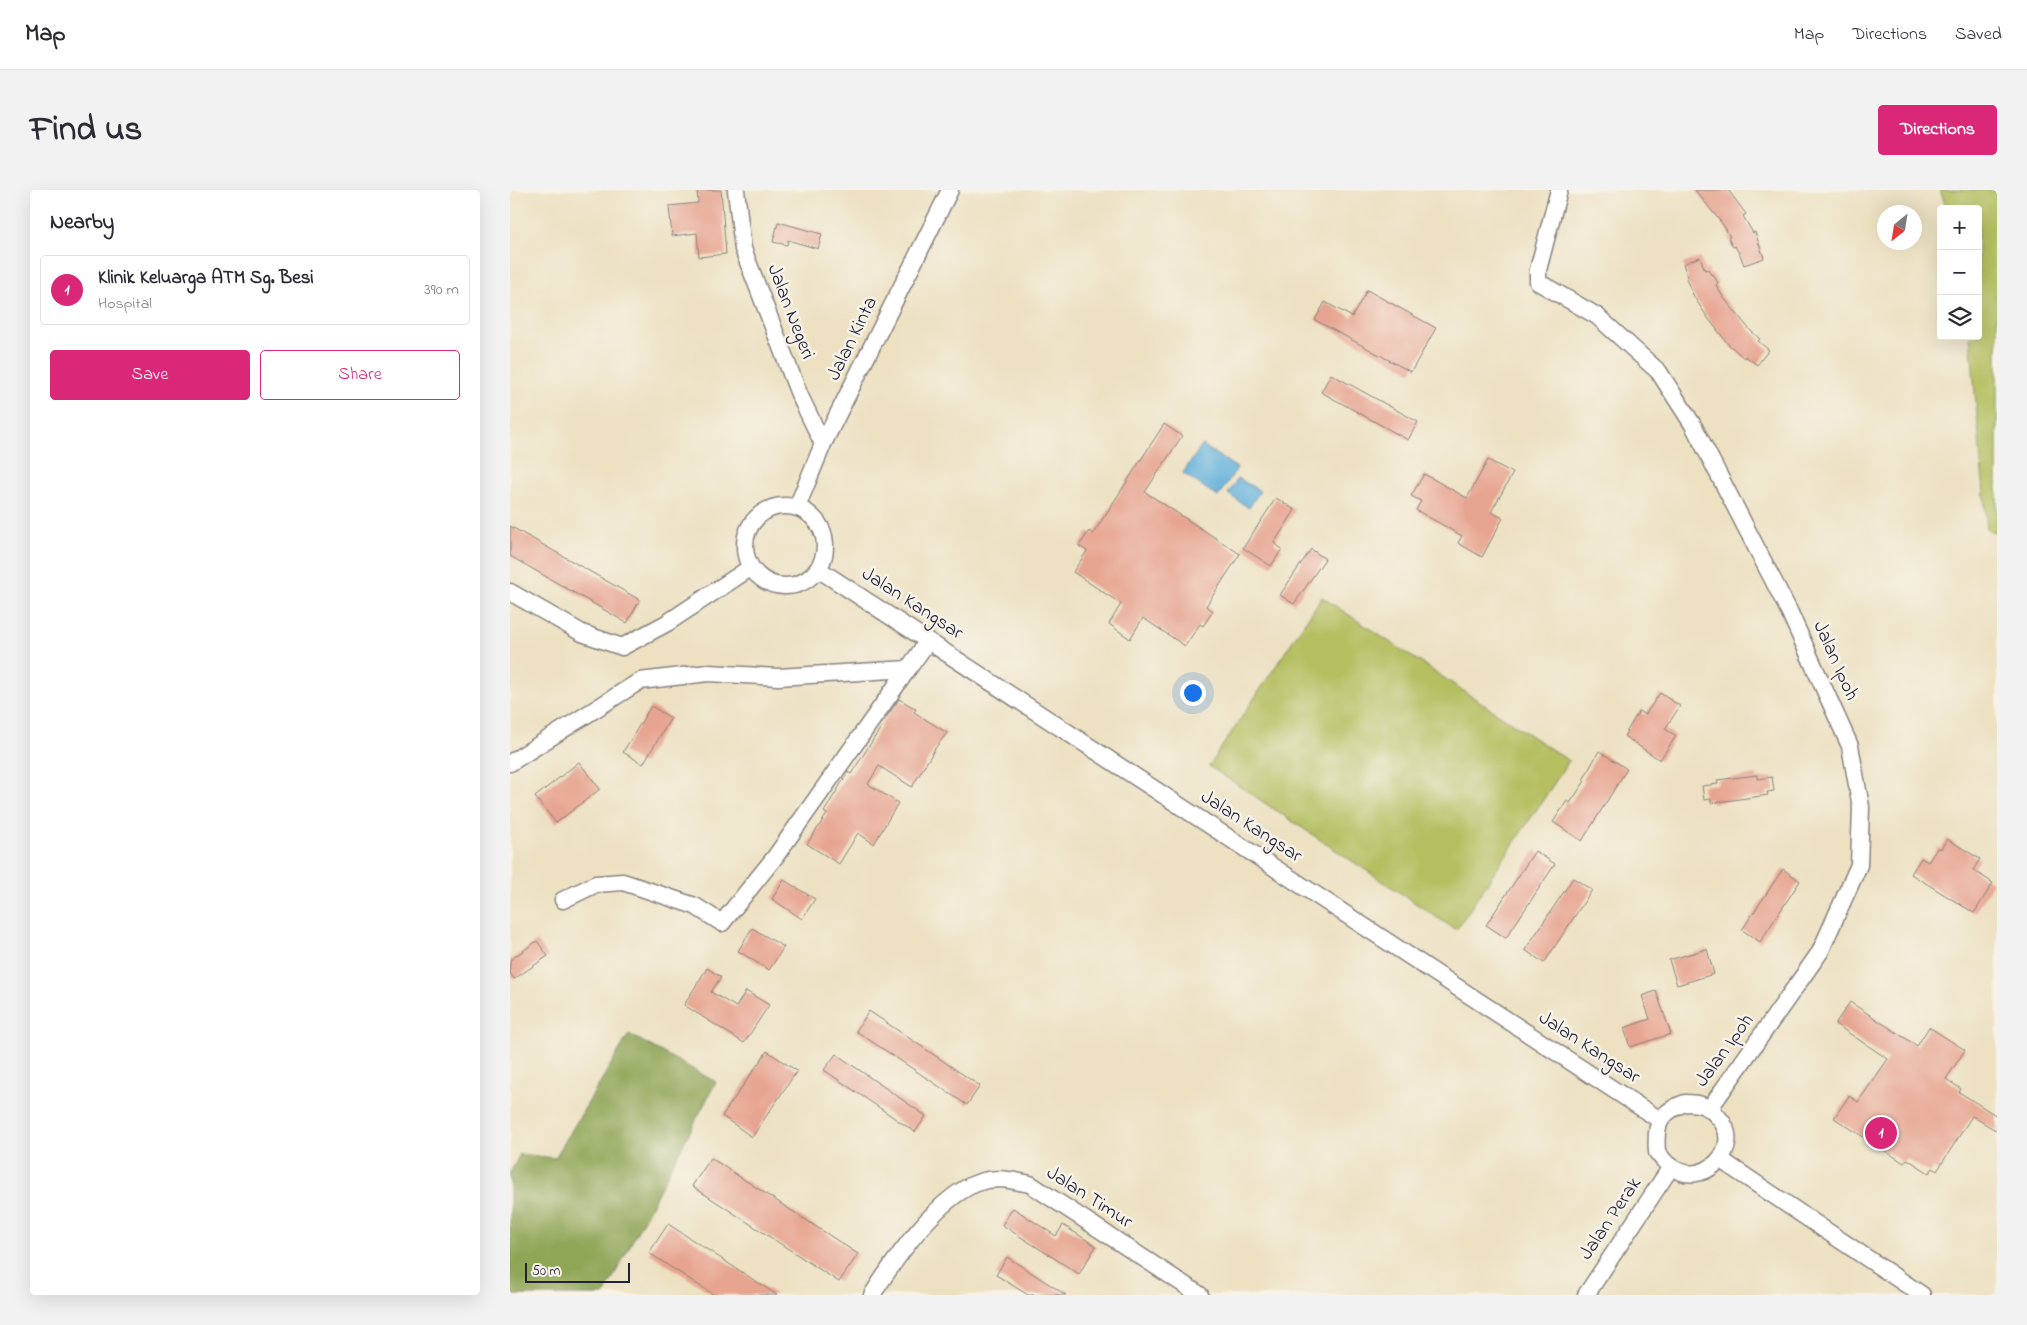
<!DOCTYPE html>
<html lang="en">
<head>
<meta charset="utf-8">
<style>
	body { margin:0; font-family:"Indie Flower",sans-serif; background:#f2f2f3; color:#2b2b33 }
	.controls { position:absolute; right:15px; top:15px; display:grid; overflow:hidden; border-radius:5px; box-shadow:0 5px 20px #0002 }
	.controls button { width:45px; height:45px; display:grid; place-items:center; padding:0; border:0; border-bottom:1px solid #e1e1e2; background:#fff; color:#2b2b33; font:25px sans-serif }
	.compass { position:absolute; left:1367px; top:15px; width:45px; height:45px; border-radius:50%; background:#fff; box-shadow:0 5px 20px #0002; rotate:210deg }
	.scale { position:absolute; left:15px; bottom:12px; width:105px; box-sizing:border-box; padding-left:5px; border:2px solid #22223b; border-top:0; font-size:14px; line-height:18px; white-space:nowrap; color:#22223b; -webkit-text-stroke:4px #f7f3e8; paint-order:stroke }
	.you { position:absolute; left:682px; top:502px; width:18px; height:18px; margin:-12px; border:4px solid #fff; border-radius:50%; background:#1a73e8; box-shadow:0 0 0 8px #1a73e833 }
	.badge { display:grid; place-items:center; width:32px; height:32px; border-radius:50%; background:#db2777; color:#fff; font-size:16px; font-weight:700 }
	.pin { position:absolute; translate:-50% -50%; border:2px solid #fff; box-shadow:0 1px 5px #0006 }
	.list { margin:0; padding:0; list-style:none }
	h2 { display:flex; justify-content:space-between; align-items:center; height:65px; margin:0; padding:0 20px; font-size:21px }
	h2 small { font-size:16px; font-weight:400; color:#7c7c81 }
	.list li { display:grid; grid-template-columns:32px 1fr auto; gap:15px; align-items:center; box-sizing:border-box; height:70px; margin:0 10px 10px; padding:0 10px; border:1px solid #e1e1e2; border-radius:5px }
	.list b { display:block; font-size:19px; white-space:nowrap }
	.list p { margin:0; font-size:16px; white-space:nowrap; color:#7c7c81 }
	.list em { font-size:16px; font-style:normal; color:#7c7c81 }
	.actions { display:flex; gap:10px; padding:15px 20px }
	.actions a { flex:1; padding:11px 0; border:1px solid #db2777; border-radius:5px; text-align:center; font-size:18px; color:#db2777 }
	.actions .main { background:#db2777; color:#fff }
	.icon { flex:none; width:28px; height:28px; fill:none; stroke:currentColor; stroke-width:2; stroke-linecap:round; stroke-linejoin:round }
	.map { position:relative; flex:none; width:1487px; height:1105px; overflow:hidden; border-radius:5px }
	header { display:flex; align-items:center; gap:30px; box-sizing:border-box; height:70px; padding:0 25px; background:#fff; border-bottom:1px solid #e1e1e2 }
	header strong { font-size:24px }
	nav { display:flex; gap:28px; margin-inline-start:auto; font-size:18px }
	.intro { display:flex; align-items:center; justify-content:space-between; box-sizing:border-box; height:120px; padding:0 30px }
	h1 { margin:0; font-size:35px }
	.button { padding:12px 22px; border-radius:5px; background:#db2777; color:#fff; font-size:18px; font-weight:700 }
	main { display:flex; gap:30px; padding:0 30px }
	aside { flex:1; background:#fff; border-radius:5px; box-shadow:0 5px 20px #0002 }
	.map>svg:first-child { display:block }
</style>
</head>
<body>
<header>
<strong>Map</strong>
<nav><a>Map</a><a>Directions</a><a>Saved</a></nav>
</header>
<div class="intro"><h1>Find us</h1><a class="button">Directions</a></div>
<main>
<aside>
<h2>Nearby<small></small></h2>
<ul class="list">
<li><span class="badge">1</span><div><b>Klinik Keluarga ATM Sg. Besi</b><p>Hospital</p></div><em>390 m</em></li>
</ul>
<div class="actions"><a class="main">Save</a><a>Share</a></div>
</aside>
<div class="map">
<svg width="1487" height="1105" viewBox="0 0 1487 1105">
	<rect width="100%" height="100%" fill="#f7f3e8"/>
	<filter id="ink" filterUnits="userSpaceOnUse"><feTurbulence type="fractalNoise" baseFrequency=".02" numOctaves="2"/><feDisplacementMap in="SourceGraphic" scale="10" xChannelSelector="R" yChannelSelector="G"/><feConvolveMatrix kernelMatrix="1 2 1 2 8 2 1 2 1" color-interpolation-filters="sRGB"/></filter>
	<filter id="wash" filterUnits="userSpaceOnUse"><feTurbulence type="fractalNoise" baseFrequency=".0096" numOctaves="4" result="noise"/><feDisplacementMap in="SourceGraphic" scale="20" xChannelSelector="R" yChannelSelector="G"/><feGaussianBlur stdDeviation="1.12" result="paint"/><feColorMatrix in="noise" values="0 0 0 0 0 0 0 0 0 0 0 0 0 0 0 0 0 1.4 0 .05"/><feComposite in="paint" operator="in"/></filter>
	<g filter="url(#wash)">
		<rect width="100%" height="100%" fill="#ede1c2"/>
		<path fill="#b4bf61" stroke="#6b704e" d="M 1430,0 L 1487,0 L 1487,344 L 1477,339 L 1460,146 L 1468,146 L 1468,19 L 1437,19 Z
			M 812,407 L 1059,571 L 946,740 L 699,576 Z"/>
		<path fill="#8fa657" stroke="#586449" d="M 119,844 L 206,892 L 94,1105 L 0,1105 L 0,983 L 10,964 L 45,968 Z"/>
		<path fill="#60b0da" stroke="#41698a" d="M 692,255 L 727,278 L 708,307 L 673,283 Z
			M 728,288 L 750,301 L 739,318 L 718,304 Z"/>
		<g id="blocks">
			<path fill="#e7a490" d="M 187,0 L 211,0 L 216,64 L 189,67 L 187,43 L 162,46 L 159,16 L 188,13 Z
				M 1185,0 L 1218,0 L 1236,24 L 1233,26 L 1243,43 L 1245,42 L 1254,68 L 1234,75 L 1229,62 L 1228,62 L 1225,56 L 1223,57 L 1218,48 L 1220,47 L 1214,36 Z
				M 268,32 L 312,44 L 308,59 L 278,50 L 277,55 L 263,52 Z
				M 1190,67 L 1195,80 L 1198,79 L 1201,85 L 1203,84 L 1208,93 L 1206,95 L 1213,107 L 1240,140 L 1250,149 L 1248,151 L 1259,160 L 1247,175 L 1235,166 L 1234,168 L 1218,154 L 1198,128 L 1184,107 L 1176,89 L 1178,88 L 1173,74 Z
				M 857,100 L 926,138 L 901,182 L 805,130 L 815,112 L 842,127 Z
				M 821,184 L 908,232 L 898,250 L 811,202 Z
				M 654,234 L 672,246 L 635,302 L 730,364 L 696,416 L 703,421 L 693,436 L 690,434 L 675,456 L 633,428 L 620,449 L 599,434 L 611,414 L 563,382 L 577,361 L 569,356 L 579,341 L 583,344 Z
				M 978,270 L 1003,283 L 981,322 L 993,328 L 972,367 L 948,353 L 952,346 L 906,320 L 911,311 L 901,306 L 914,284 L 957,308 Z
				M 766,308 L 785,320 L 764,353 L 772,359 L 761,376 L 733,358 Z
				M 0,336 L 130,410 L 117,433 L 0,366 Z
				M 801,359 L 815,369 L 784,414 L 770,405 Z
				M 1150,503 L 1170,516 L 1155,539 L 1166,546 L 1150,570 L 1114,546 L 1129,521 L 1135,525 Z
				M 389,509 L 406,519 L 404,522 L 437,543 L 426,557 L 402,597 L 369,576 L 358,594 L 388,613 L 364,654 L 348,643 L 329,674 L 297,654 L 317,624 L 314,622 L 338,582 L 341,584 L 372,536 L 371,535 Z
				M 141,516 L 161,528 L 133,574 L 113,562 Z
				M 1089,561 L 1117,579 L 1072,651 L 1043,632 L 1057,611 L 1060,613 L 1075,591 L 1073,590 Z
				M 69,572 L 90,599 L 46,633 L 25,607 Z
				M 1247,585 L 1247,589 L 1262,587 L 1264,601 L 1257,602 L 1258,605 L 1201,613 L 1201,609 L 1194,610 L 1192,596 L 1208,594 L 1207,590 Z
				M 1437,649 L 1470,669 L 1463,680 L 1483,693 L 1464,723 L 1401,684 L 1411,668 L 1418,672 L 1428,657 L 1431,659 Z
				M 1025,661 L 1045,674 L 996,748 L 976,735 Z
				M 1273,679 L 1290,691 L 1250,752 L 1232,740 Z
				M 1063,688 L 1082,700 L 1034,773 L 1015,760 Z
				M 274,690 L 305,709 L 292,729 L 262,709 Z
				M 242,738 L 274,757 L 259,780 L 228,761 Z
				M 27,751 L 38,766 L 4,789 L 0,783 L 0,770 Z
				M 1197,759 L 1204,784 L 1167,795 L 1159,770 Z
				M 197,778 L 211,787 L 201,802 L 226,817 L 236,801 L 259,815 L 234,853 L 174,815 Z
				M 1146,801 L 1161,844 L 1120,857 L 1114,838 L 1140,829 L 1132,806 Z
				M 1340,812 L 1407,856 L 1419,837 L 1455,860 L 1436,889 L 1451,899 L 1449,902 L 1487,926 L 1487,941 L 1462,926 L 1427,981 L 1423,978 L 1419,983 L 1397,969 L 1394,973 L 1324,928 L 1339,906 L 1348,912 L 1378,869 L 1325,834 Z
				M 359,821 L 470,896 L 457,915 L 346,841 Z
				M 257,861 L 287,881 L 242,947 L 212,926 Z
				M 326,864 L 416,926 L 405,942 L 314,880 Z
				M 201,968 L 348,1064 L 329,1092 L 182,996 Z
				M 503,1018 L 546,1046 L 553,1035 L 586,1056 L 569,1084 L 492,1035 Z
				M 158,1034 L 267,1105 L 204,1105 L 139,1063 Z
				M 497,1067 L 556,1105 L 518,1105 L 486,1085 Z"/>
		</g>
	</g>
	<g filter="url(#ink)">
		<use href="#blocks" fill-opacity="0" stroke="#88827e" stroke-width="1"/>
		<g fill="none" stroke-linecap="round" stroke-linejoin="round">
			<defs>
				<path id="minor" d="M 226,0 L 233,59 L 289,204 L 313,254
					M 1049,0 L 1028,80 L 1028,92 L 1087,126 L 1149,182 L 1183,235 L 1279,421 L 1340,556 L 1351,617 L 1349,675 L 1310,762 L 1200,918
					M235 356a40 40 0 1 1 80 0a40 40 0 1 1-80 0Z
					M 287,317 L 313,254 L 440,0
					M 308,379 L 1150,930
					M 0,402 L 72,443 L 112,457 L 157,433 L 240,378
					M 0,573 L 130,491 L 198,483 L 268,487 L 398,479 L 418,451
					M 53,710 L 86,694 L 113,692 L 185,716 L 212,733 L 265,667 L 398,479
					M 1175,913 C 1191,913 1199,916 1209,928 C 1236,958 1192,1001 1160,976 C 1155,973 1151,967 1147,962 C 1145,935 1148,923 1175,913 Z
					M 1211,970 L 1412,1105
					M 362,1105 C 385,1069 428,1005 470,992 C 487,986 504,991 520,994 L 690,1105
					M 1076,1105 L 1161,977"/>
			</defs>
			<use href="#minor" stroke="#88827e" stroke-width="19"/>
			<use href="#minor" stroke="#fff" stroke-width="16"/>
		</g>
	</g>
	<g text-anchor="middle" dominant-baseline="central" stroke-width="5" stroke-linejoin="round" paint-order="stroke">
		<g font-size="20" fill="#22223b" stroke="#f7f3e8">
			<text transform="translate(280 122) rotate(69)">Jalan Negeri</text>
			<text transform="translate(343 149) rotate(-64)">Jalan Kinta</text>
			<text transform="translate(402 414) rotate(33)">Jalan Kangsar</text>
			<text transform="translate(1325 471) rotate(66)">Jalan Ipoh</text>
			<text transform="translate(741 637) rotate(33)">Jalan Kangsar</text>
			<text transform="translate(1079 858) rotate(33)">Jalan Kangsar</text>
			<text transform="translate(1215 861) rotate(-54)">Jalan Ipoh</text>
			<text transform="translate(579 1008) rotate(33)">Jalan Timur</text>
			<text transform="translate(1101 1029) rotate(-56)">Jalan Perak</text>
		</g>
	</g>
</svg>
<div class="controls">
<button>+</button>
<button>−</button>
<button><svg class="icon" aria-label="layers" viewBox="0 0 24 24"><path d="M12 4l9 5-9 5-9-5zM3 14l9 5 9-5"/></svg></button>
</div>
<svg class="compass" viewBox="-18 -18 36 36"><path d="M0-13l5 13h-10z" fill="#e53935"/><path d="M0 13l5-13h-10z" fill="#7c7c81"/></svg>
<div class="scale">50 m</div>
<div class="you"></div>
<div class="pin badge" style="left:1371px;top:943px">1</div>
</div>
</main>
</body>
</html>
